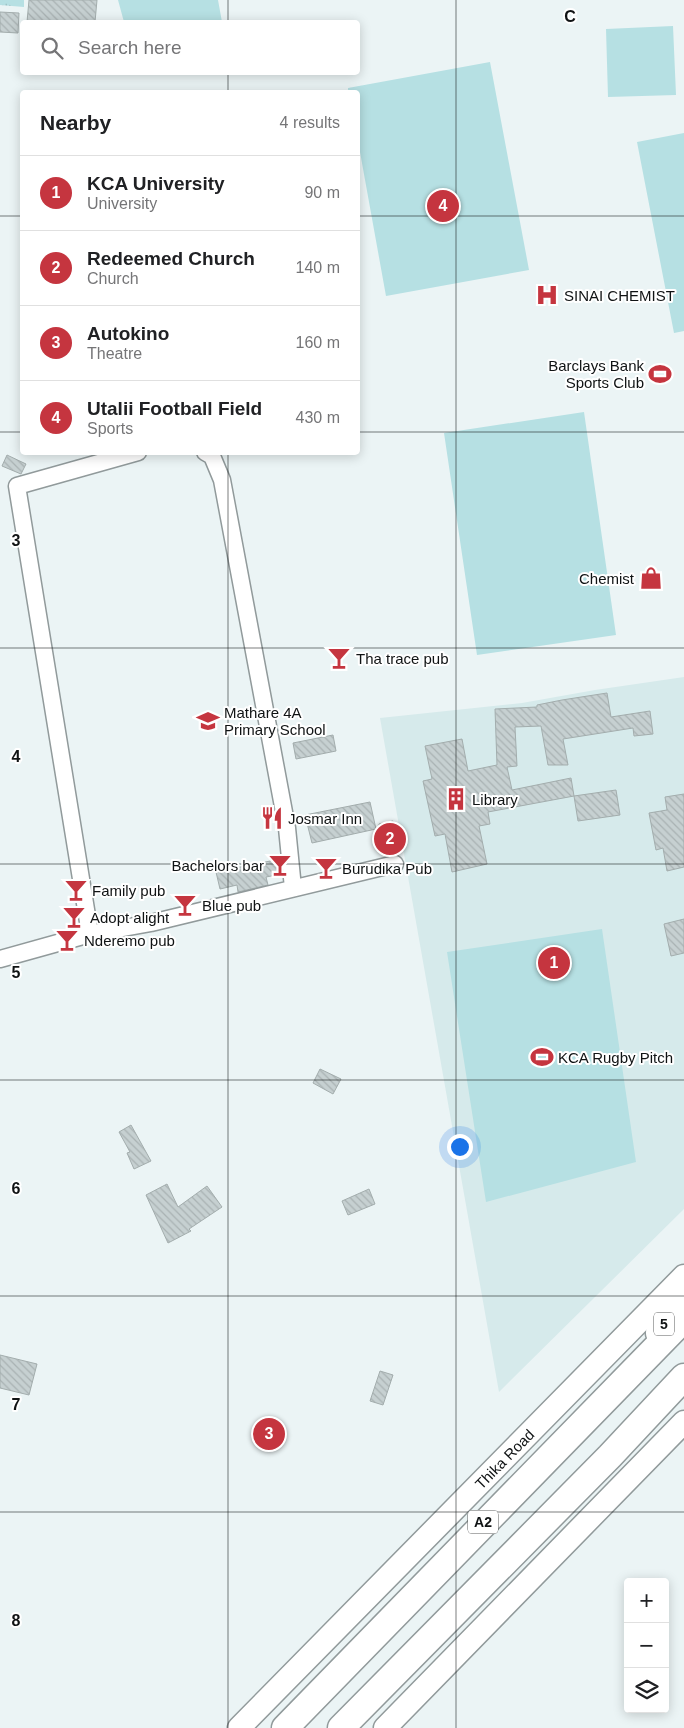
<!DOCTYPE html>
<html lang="en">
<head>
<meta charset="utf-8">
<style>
	body { margin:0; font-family:Helvetica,sans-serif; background:#f6f6f6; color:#202124 }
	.controls { position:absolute; right:15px; bottom:15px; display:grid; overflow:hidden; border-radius:5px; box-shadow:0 2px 12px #0003 }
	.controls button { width:45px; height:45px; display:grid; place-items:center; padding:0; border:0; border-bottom:1px solid #e0e0e0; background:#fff; color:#202124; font:25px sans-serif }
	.you { position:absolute; left:459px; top:1146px; width:18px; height:18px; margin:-12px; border:4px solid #fff; border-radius:50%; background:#1a73e8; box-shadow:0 0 0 8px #1a73e833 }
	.badge { display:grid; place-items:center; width:32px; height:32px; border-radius:50%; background:#c5353f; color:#fff; font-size:16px; font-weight:700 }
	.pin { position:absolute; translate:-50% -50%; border:2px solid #fff; box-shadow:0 1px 5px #0006 }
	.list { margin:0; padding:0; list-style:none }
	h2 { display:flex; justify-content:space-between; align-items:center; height:65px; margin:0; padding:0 20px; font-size:21px }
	h2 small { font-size:16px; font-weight:400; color:#757577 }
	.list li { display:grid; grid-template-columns:32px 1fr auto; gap:15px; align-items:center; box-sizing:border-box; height:75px; padding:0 20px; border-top:1px solid #e0e0e0 }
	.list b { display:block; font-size:19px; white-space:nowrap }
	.list p { margin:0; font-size:16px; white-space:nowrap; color:#757577 }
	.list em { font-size:16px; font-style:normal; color:#757577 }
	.icon { flex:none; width:28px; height:28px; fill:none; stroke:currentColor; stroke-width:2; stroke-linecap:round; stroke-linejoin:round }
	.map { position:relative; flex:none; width:684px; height:1728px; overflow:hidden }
	.search { position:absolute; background:#fff; box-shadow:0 2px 12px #0003; left:20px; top:20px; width:340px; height:55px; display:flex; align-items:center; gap:12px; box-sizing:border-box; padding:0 18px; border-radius:5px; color:#757577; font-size:19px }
	.panel { position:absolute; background:#fff; box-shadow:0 2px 12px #0003; left:20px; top:90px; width:340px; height:365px; border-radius:5px }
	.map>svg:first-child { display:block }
</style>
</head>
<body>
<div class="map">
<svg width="684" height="1728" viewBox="0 0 684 1728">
	<defs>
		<pattern id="park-tufts" width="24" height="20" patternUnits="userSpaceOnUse" patternTransform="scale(1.25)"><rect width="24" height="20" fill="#b6e0e3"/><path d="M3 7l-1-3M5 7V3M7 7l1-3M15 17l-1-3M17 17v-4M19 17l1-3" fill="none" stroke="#9bbfc2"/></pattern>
		<pattern id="building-back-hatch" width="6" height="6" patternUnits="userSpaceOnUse" patternTransform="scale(1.25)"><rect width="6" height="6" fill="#c6d0d1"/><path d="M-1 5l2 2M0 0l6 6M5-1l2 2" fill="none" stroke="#a9b2b3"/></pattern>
	</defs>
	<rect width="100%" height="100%" fill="#ebf4f5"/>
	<path fill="#d6eaeb" d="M 684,677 L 684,1209 L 499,1392 L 380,718 L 522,703 L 595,690 Z"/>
	<path fill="url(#park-tufts)" d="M 0,0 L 24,0 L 24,7 L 0,5 Z"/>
	<path fill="#b6e0e3" d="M 118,0 L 218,0 L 222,22 L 124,22 Z
		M 673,26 L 676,95 L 608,97 L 606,29 Z
		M 490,62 L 529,270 L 386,296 L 358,141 L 358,92 L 348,92 L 348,88 Z
		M 684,133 L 684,331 L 674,333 L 637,142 Z
		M 584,412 L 616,635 L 477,655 L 444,433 Z
		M 602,929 L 636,1162 L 486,1202 L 447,952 Z"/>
	<path fill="url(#building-back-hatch)" stroke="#a3adad" d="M 29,0 L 97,0 L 95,22 L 27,22 Z
		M 0,12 L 19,13 L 18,33 L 0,32 Z
		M 7,455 L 26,464 L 21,474 L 2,466 Z
		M 607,693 L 611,717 L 650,711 L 653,734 L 634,736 L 633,728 L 563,739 L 568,765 L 548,765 L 541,726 L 515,727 L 517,766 L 507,767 L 512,790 L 571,778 L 574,796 L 488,812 L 490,824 L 479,826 L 487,864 L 452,872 L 445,834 L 435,836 L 423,781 L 432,779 L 425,746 L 462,739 L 468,771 L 497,765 L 495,709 L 537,707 L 537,705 L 562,700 Z
		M 333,735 L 336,751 L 296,759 L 293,743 Z
		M 616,790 L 620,815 L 578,821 L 574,796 Z
		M 684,794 L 684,867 L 667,871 L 663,848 L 656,850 L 649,813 L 667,810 L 665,797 Z
		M 370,802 L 376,829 L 312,843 L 305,815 Z
		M 393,821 L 398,849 L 384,851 L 379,824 Z
		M 280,859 L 282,874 L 266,877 L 268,885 L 238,892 L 237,885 L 220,889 L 216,872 Z
		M 684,919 L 684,953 L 671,956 L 664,924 Z
		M 320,1069 L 341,1079 L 333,1094 L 313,1083 Z
		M 131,1125 L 151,1161 L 134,1169 L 127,1153 L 130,1152 L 119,1132 Z
		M 167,1184 L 178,1207 L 207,1186 L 222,1207 L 189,1229 L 191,1231 L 168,1243 L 146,1195 Z
		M 369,1189 L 375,1204 L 348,1215 L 342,1201 Z
		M 0,1355 L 37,1364 L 29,1395 L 0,1388 Z
		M 380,1371 L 393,1375 L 383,1405 L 370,1401 Z"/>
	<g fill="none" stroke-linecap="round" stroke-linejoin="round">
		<defs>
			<path id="minor" d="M 205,452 L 212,456 L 222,480 L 287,828 L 293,888
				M 90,934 L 17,486 L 138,452
				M 0,959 L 90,934 L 151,923 L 395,864"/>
			<g id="secondary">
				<path id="s1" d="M 239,1728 L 684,1276"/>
				<path d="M 385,1728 L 684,1422"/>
			</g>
			<path id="trunk" d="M 659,1333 L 684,1289
				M 285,1728 L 684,1319
				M 341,1728 L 610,1456 L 684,1377"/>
		</defs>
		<use href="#minor" stroke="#919a9b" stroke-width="19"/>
		<use href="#secondary" stroke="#919a9b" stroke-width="25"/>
		<use href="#trunk" stroke="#919a9b" stroke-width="29"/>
		<use href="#minor" stroke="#fff" stroke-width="16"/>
		<use href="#secondary" stroke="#fff" stroke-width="22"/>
		<use href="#trunk" stroke="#fff" stroke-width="26"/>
	</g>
	<path fill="none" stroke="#101314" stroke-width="1" stroke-opacity="0.55" d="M 228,0 L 228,22M 456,0 L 456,1728M 228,72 L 228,92M 0,216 L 22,216M 358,216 L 684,216M 0,432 L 22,432M 358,432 L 684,432M 228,452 L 228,1728M 0,648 L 684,648M 0,864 L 684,864M 0,1080 L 684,1080M 0,1296 L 684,1296M 0,1512 L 684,1512"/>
	<defs>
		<symbol id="hospital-bare" viewBox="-9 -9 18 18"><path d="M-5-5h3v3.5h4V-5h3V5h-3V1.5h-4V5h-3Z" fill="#c5353f" stroke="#fff" stroke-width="2.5" paint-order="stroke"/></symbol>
		<symbol id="stadium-bare" viewBox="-9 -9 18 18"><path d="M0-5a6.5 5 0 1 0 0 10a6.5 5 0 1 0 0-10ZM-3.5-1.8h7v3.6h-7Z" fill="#c5353f" stroke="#fff" stroke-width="2.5" paint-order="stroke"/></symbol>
		<symbol id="shop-bare" viewBox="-9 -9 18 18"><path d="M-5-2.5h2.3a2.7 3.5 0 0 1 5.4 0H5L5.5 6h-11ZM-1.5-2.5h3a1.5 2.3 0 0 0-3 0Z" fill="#c5353f" stroke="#fff" stroke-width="2.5" paint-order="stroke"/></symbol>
		<symbol id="bar-bare" viewBox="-9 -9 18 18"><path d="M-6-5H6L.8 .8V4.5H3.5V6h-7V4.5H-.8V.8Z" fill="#c5353f" stroke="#fff" stroke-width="2.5" paint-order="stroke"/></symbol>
		<symbol id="school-bare" viewBox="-9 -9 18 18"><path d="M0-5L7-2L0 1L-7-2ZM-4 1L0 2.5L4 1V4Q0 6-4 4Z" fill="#c5353f" stroke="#fff" stroke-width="2.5" paint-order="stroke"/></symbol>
		<symbol id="building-bare" viewBox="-9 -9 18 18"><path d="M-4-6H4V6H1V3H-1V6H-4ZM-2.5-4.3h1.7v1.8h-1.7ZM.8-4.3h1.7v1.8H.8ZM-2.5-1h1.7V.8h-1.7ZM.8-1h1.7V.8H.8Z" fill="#c5353f" stroke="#fff" stroke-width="2.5" paint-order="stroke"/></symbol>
		<symbol id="restaurant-bare" viewBox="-9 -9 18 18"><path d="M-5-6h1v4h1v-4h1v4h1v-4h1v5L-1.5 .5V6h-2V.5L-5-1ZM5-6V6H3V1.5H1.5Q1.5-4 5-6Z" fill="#c5353f" stroke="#fff" stroke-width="2.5" paint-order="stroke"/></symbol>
	</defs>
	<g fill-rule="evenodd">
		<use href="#hospital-bare" x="531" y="279" width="32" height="32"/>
		<use href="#stadium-bare" x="644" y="358" width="32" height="32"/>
		<use href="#shop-bare" x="635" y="562" width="32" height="32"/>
		<use href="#bar-bare" x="323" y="642" width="32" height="32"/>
		<use href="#school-bare" x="192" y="705" width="32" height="32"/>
		<use href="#building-bare" x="440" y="783" width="32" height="32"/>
		<use href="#restaurant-bare" x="256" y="802" width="32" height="32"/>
		<use href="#bar-bare" x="264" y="849" width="32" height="32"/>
		<use href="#bar-bare" x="310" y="852" width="32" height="32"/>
		<use href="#bar-bare" x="60" y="874" width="32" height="32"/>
		<use href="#bar-bare" x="169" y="889" width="32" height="32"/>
		<use href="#bar-bare" x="58" y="901" width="32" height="32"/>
		<use href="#bar-bare" x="51" y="924" width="32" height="32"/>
		<use href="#stadium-bare" x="526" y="1041" width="32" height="32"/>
	</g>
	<g text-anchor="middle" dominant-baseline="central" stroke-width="4" stroke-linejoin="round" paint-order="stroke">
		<g fill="#fff" stroke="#585a5a" stroke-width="1">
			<rect x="654" y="1312.5" width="20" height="23" rx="4"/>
			<rect x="468" y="1510.5" width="30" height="23" rx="4"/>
		</g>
		<g font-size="14" font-weight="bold" fill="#101314">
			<text x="664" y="1324">5</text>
			<text x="483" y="1522">A2</text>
		</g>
		<g font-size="15" fill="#101314" stroke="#fff" text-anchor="start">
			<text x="564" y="295">SINAI CHEMIST</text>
			<text x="644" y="365" text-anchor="end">Barclays Bank<tspan x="644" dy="17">Sports Club</tspan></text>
			<text x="634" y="578" text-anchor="end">Chemist</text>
			<text x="356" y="658">Tha trace pub</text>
			<text x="224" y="712">Mathare 4A<tspan x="224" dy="17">Primary School</tspan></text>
			<text x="472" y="799">Library</text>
			<text x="288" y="818">Josmar Inn</text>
			<text x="264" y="865" text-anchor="end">Bachelors bar</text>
			<text x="342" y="868">Burudika Pub</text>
			<text x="92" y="890">Family pub</text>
			<text x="202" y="905">Blue pub</text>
			<text x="90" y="917">Adopt alight</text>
			<text x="84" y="940">Nderemo pub</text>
			<text x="558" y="1057">KCA Rugby Pitch</text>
		</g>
		<g font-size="15" fill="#101314" stroke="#fff">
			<text stroke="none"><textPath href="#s1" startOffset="378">Thika Road</textPath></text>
		</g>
	</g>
	<g font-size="16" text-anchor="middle" font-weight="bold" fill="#101314" stroke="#fff" stroke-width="4" stroke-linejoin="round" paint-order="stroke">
		<text x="570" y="22">C</text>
		<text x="16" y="546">3</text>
		<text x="16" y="762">4</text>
		<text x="16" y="978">5</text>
		<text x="16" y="1194">6</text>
		<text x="16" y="1410">7</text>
		<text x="16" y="1626">8</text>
	</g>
</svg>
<div class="controls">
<button>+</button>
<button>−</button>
<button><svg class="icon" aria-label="layers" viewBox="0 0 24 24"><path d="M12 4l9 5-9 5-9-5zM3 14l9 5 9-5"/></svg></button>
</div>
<div class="you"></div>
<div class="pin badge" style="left:554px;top:963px">1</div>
<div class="pin badge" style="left:390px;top:839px">2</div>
<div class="pin badge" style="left:269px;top:1434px">3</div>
<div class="pin badge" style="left:443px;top:206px">4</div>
<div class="search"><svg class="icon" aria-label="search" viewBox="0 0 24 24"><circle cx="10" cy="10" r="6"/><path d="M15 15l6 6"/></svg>Search here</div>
<section class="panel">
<h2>Nearby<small>4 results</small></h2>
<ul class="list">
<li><span class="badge">1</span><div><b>KCA University</b><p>University</p></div><em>90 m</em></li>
<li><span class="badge">2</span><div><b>Redeemed Church</b><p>Church</p></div><em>140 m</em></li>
<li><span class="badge">3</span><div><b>Autokino</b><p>Theatre</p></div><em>160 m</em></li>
<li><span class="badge">4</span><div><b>Utalii Football Field</b><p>Sports</p></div><em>430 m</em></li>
</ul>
</section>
</div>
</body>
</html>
